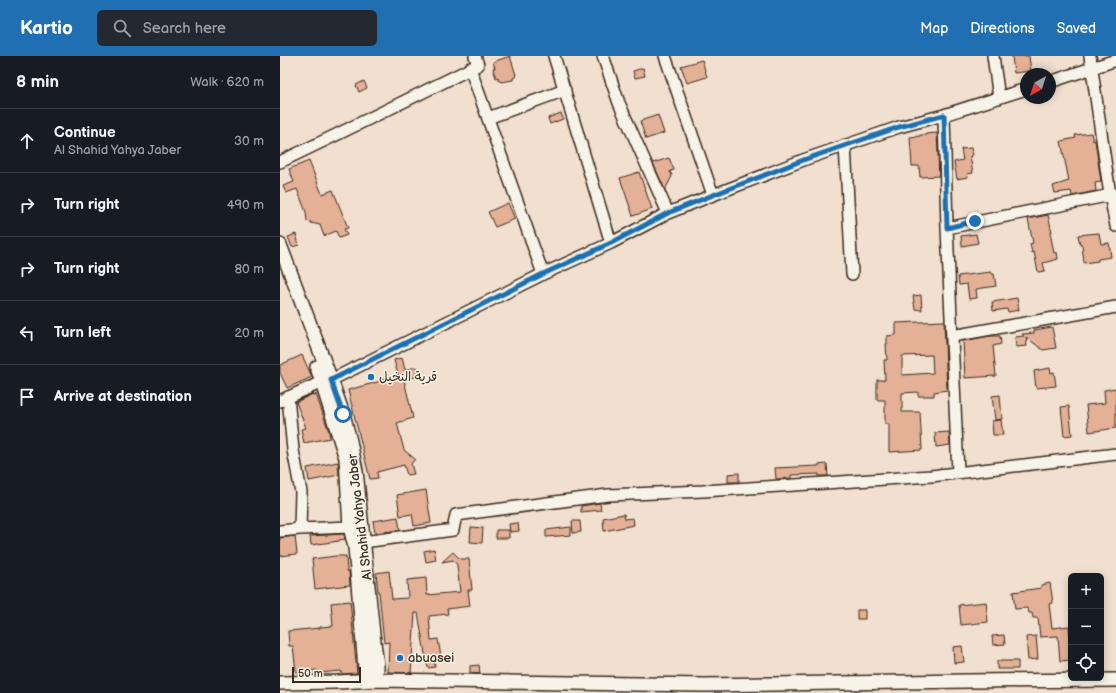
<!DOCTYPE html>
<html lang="en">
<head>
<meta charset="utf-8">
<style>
	body { margin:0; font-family:"Balsamiq Sans","Playpen Sans Arabic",sans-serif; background:#242831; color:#f1f3f6 }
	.controls { position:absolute; right:12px; bottom:12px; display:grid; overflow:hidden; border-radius:6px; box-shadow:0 2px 10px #0003 }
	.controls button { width:36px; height:36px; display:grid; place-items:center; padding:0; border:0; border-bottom:1px solid #363941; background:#171b24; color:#f1f3f6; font:20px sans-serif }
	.compass { position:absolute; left:740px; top:12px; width:36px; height:36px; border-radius:50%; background:#171b24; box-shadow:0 2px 10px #0003; rotate:219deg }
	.scale { position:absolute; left:12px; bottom:10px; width:69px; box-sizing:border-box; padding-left:4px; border:2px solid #3b2a1e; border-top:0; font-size:11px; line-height:14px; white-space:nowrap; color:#3b2a1e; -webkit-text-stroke:3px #f7f3e8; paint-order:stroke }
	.stop { position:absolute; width:12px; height:12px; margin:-9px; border:3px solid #1f6fb2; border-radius:50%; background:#fff }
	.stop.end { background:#1f6fb2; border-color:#fff; box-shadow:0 1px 4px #0008 }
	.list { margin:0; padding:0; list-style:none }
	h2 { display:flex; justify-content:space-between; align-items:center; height:52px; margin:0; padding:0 16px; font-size:17px }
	h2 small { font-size:13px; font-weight:400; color:#9ea1a6 }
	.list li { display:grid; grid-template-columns:26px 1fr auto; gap:12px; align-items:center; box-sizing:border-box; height:64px; padding:0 16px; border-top:1px solid #363941 }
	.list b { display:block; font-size:15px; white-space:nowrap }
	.list p { margin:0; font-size:13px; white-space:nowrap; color:#9ea1a6 }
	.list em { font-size:13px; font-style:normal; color:#9ea1a6 }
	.icon { flex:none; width:22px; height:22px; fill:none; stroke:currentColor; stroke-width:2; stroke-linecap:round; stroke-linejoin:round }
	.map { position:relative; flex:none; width:836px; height:637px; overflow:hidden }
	header { display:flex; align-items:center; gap:24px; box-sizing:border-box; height:56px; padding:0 20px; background:#1f6fb2; color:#fff }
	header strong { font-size:19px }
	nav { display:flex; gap:22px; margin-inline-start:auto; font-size:14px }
	.search { width:280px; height:36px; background:#242831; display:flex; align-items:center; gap:10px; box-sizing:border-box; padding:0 14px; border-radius:6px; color:#9ea1a6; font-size:15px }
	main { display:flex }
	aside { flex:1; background:#171b24 }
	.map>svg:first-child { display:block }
</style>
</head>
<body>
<header>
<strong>Kartio</strong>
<div class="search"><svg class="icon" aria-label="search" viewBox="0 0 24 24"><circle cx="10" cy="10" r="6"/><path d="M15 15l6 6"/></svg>Search here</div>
<nav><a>Map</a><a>Directions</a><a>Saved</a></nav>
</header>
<main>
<aside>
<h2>8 min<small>Walk · 620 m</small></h2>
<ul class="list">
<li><svg class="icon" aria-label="ahead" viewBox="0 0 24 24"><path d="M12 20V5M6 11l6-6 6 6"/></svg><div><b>Continue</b><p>Al Shahid Yahya Jaber</p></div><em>30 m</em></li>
<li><svg class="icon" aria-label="right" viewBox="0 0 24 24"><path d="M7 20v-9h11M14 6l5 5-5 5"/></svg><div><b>Turn right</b></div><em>490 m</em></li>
<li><svg class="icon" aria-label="right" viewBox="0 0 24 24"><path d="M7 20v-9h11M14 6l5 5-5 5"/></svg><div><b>Turn right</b></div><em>80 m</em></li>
<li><svg class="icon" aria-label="left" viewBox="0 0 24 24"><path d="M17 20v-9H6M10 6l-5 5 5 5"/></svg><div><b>Turn left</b></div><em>20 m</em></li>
<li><svg class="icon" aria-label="arrive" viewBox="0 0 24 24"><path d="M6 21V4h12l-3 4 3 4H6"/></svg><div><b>Arrive at destination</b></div></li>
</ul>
</aside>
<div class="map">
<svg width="836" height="637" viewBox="0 0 836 637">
	<rect width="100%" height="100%" fill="#f1dfcf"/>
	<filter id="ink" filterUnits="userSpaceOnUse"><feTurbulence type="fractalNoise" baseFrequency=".025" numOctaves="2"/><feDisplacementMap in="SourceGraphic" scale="8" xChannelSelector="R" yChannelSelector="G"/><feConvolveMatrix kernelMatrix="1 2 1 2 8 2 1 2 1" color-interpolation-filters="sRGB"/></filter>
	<g filter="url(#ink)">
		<path fill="#e4b196" stroke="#3b2a1e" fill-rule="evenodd" d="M 230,0 L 236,19 L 235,19 L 236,21 L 233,22 L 233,24 L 221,26 L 220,25 L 219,25 L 218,21 L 216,22 L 213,12 L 215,12 L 213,6 Z
			M 732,0 L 749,0 L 751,15 L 734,17 Z
			M 422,4 L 427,21 L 407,27 L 401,10 Z
			M 363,12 L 365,20 L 355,22 L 353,15 Z
			M 84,25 L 87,32 L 79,36 L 76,29 Z
			M 281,57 L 283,63 L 270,68 L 268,62 Z
			M 378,59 L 384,77 L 366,83 L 360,65 Z
			M 657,77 L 659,120 L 640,121 L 639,110 L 632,110 L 630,81 L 640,80 L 640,79 L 646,79 L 646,78 Z
			M 811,77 L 813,85 L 815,84 L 821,126 L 815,127 L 816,135 L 792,140 L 791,135 L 775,137 L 773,130 L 789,125 L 781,85 L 796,82 L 795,79 Z
			M 691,92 L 693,99 L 690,100 L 693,117 L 687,118 L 688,121 L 677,123 L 674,106 L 683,104 L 681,93 Z
			M 389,102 L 394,114 L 390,115 L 392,120 L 385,134 L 373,107 Z
			M 29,105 L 42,138 L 53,134 L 68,172 L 64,173 L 67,179 L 59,182 L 56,175 L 44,180 L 40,169 L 31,167 L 31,166 L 27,165 L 26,156 L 17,133 L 6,137 L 3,130 L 14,126 L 9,113 Z
			M 359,116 L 372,153 L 353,160 L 340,122 Z
			M 228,147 L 235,163 L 215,171 L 208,156 Z
			M 768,159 L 772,176 L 770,176 L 774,197 L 777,196 L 778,203 L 763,207 L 765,215 L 758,216 L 754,196 L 752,197 L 750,188 L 753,187 L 748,163 Z
			M 819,177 L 821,188 L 829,187 L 831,201 L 818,203 L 818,205 L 804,207 L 802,189 L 800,189 L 798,179 Z
			M 16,178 L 19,189 L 12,191 L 8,181 Z
			M 696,178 L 698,187 L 682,190 L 681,180 Z
			M 711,216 L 711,218 L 714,218 L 716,230 L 696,233 L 697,242 L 689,243 L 687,228 L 679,229 L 678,220 Z
			M 641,239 L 642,254 L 635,253 L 633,240 Z
			M 737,242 L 739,254 L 728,256 L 727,253 L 713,255 L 712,246 Z
			M 664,265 L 667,334 L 654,336 L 654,340 L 638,340 L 638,336 L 622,337 L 622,356 L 640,356 L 642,394 L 609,396 L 609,368 L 605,368 L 605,344 L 597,344 L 597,324 L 605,324 L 604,304 L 607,304 L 606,288 L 607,288 L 607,280 L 616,279 L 616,267 ZM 652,299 L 653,317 L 622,319 L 622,300 Z
			M 772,271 L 776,292 L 763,294 L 746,281 L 747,290 L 736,291 L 735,281 L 744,280 L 742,278 L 754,277 L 754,274 Z
			M 710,280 L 720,280 L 721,288 L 713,290 L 716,320 L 685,322 L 683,285 Z
			M 22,299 L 32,321 L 7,332 L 0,317 L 0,309 Z
			M 122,302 L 125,314 L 136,311 L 138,320 L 124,324 L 133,362 L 117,367 L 124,394 L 135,403 L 131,408 L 134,418 L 127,419 L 124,409 L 97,416 L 98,422 L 90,423 L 68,334 L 101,325 L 100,324 L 118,319 L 114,304 Z
			M 770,312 L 771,317 L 774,316 L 776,330 L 756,332 L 754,315 Z
			M 836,332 L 836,372 L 809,376 L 806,349 L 825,347 L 824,334 Z
			M 33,338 L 33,339 L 36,338 L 49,376 L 50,382 L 24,387 L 21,373 L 26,372 L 16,346 Z
			M 720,339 L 722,363 L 715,364 L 712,340 Z
			M 789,350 L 792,379 L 784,380 L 781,351 Z
			M 721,364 L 723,379 L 713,379 L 712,365 Z
			M 669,376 L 670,389 L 656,391 L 655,377 Z
			M 58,406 L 59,419 L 29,425 L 27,412 Z
			M 547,408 L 548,420 L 539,420 L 539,418 L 511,419 L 511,422 L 496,423 L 495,412 L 538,410 L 538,409 Z
			M 459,417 L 459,426 L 448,426 L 448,418 Z
			M 146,434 L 151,467 L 134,470 L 132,458 L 120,460 L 117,439 Z
			M 320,447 L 321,454 L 301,456 L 301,450 Z
			M 344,458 L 345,463 L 353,462 L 354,469 L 324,475 L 323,462 Z
			M 118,461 L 120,474 L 95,477 L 93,465 Z
			M 292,465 L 300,465 L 301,476 L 293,477 Z
			M 238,467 L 239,475 L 230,476 L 229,468 Z
			M 191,471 L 203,472 L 202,487 L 190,486 Z
			M 291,471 L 291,479 L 266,481 L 266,474 Z
			M 216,474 L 229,474 L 229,482 L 216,482 Z
			M 64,478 L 65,483 L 59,484 L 59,485 L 31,489 L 30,480 Z
			M 15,480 L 17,498 L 0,500 L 0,482 Z
			M 154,493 L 156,504 L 146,506 L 144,495 Z
			M 173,496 L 180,503 L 189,503 L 192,534 L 188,534 L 190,550 L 167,553 L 168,558 L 149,560 L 151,584 L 158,583 L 161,601 L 154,601 L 155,611 L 148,612 L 146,598 L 145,598 L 138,557 L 135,557 L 131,617 L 108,616 L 109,586 L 104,587 L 99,536 L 98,536 L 96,517 L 109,515 L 112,543 L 128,542 L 127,524 L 146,522 L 147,539 L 180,536 L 177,509 L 173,504 L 162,506 Z
			M 56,500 L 66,500 L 67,515 L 69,515 L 70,529 L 35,533 L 32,503 Z
			M 770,527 L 773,547 L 769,548 L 772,572 L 789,570 L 791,591 L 791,604 L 780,605 L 778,580 L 760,581 L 758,562 L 753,562 L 752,557 L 749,557 L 747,552 L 735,553 L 733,536 L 761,532 L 761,529 Z
			M 70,545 L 77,617 L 62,618 L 61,615 L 38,617 L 37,614 L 16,616 L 13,590 L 9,590 L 8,575 L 40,572 L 40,571 L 53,570 L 51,547 Z
			M 706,546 L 708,566 L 681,569 L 679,549 Z
			M 577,554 L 585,554 L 585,563 L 577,563 Z
			M 724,579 L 725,588 L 713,589 L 712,580 Z
			M 756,580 L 758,603 L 748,604 L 746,581 Z
			M 682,590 L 684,606 L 674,607 L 673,591 Z
			M 717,605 L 738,605 L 738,613 L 717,613 Z
			M 199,609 L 200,618 L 190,617 L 190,610 Z"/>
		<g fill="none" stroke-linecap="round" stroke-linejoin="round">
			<defs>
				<path id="minor" d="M 274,0 L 293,62 L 331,187
					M 323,0 L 339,47 L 388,157
					M 385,0 L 433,139
					M 713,0 L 719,42
					M 810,0 L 830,139 L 836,170
					M 190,12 L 263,218
					M 770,26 L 836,4
					M 664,59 L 667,172 L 678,416
					M 208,62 L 285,34
					M 565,89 L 572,218
					M 0,106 L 58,78 L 198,9 L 195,0
					M 667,172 L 836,138
					M 672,280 L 836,251
					M 8,341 L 13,394 L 21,436 L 20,473
					M 0,345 L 42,326 L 51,324 L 263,218 L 331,187 L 388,157 L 433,139 L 526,103 L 619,71 L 664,59 L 746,33
					M 0,475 L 20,473 L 70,471 L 83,486 L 173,474 L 176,459 L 328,439 L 423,435 L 651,420 L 836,398"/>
				<path id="tertiary" d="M 0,189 L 51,324 L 63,358 L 70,385 L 76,415 L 93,578 L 97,610 L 97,624
					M 37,311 L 66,402 L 70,471 L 75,491 L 86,624
					M 0,627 L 57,626 L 97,624 L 425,629 L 687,625 L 836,624"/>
			</defs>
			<use href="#minor" stroke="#3b2a1e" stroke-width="14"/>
			<use href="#tertiary" stroke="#3b2a1e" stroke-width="16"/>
			<use href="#minor" stroke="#f7f3e8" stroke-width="11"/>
			<use href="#tertiary" stroke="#f7f3e8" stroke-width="13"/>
		</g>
	</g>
	<g fill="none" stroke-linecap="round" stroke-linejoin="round" filter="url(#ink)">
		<path stroke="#1f6fb2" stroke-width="5" d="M 63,358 L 51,324 L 263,218 L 331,187 L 388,157 L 433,139 L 526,103 L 619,71 L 664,59 L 667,172 L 695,165"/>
	</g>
	<g fill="#1f6fb2" stroke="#f7f3e8" stroke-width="1.5">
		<circle cx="91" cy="321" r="4"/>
		<circle cx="120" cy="602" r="4"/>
	</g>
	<g text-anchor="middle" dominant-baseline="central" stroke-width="3" stroke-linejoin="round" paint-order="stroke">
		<g font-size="13" fill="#3b2a1e" stroke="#f7f3e8" text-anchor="start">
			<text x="99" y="321">قرية النخيل</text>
			<text x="128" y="602">abuasei</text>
		</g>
		<g font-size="13" fill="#3b2a1e" stroke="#f7f3e8">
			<text transform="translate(80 461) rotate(-97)">Al Shahid Yahya Jaber</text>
		</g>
	</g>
</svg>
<div class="controls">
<button>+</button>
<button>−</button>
<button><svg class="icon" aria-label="locate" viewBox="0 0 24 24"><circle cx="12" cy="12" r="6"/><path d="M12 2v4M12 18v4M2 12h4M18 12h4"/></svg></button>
</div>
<svg class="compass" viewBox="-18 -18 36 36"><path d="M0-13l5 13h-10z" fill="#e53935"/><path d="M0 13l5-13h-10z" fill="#9ea1a6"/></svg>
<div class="scale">50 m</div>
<div class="stop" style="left:63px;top:358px"></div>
<div class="stop end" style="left:695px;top:165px"></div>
</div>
</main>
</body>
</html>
